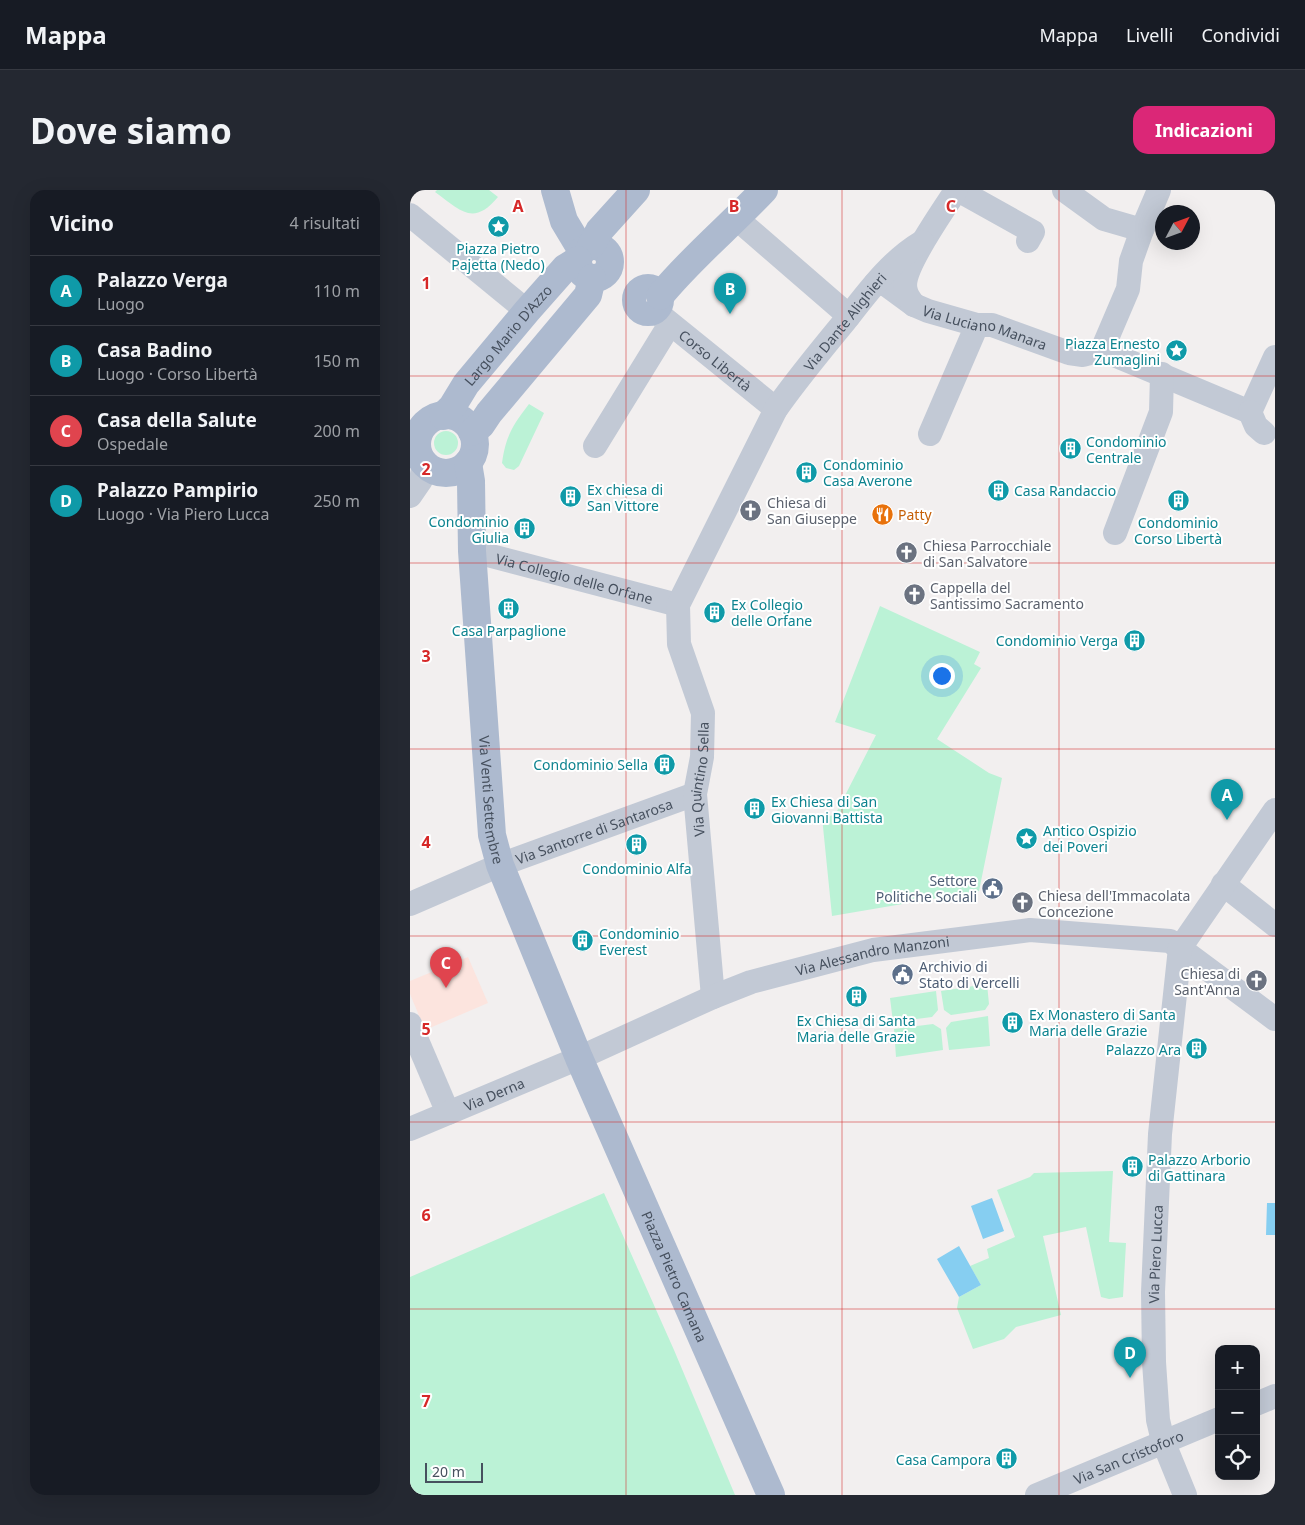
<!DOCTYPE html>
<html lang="it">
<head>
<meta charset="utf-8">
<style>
	body { margin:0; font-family:"Noto Sans",sans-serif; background:#242831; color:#f1f3f6 }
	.controls { position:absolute; right:15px; bottom:15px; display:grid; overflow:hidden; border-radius:10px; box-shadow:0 5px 20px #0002 }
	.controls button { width:45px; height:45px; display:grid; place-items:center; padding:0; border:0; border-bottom:1px solid #363941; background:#171b24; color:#f1f3f6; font:25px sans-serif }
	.compass { position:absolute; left:745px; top:15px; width:45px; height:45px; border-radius:50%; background:#171b24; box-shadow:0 5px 20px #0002; rotate:49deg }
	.scale { position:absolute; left:15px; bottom:12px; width:58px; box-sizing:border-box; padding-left:5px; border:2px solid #46505e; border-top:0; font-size:14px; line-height:18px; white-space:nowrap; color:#46505e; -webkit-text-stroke:4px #fff; paint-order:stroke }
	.you { position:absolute; left:531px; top:485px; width:18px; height:18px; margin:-12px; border:4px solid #fff; border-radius:50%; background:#1a73e8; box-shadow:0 0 0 8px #1a73e833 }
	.badge { display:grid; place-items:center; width:32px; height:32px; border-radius:50%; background:#db2777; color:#fff; font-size:16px; font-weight:700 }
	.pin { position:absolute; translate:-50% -41px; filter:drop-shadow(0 1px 2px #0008) }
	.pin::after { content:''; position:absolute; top:26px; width:18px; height:15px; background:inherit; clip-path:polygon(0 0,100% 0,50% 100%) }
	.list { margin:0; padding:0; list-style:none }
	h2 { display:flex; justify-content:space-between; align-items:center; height:65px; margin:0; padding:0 20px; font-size:21px }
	h2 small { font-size:16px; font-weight:400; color:#9ea1a6 }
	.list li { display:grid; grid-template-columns:32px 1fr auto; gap:15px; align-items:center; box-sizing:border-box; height:70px; padding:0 20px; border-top:1px solid #363941 }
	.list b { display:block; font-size:19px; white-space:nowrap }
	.list p { margin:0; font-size:16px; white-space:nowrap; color:#9ea1a6 }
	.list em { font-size:16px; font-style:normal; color:#9ea1a6 }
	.icon { flex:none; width:28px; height:28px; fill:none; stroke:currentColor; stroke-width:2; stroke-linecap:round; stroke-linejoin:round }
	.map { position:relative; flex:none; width:865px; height:1305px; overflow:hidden; border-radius:15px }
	header { display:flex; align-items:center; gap:30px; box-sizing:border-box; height:70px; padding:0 25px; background:#171b24; border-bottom:1px solid #363941 }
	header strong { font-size:24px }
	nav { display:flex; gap:28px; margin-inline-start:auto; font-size:18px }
	.intro { display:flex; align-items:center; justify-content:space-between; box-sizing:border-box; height:120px; padding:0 30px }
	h1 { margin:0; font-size:35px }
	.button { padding:12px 22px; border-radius:15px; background:#db2777; color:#fff; font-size:18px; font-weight:700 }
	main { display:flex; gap:30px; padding:0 30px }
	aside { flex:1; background:#171b24; border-radius:15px; box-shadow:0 5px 20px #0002 }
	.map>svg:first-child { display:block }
</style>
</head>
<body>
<header>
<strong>Mappa</strong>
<nav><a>Mappa</a><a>Livelli</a><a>Condividi</a></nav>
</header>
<div class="intro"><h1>Dove siamo</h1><a class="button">Indicazioni</a></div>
<main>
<aside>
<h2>Vicino<small>4 risultati</small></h2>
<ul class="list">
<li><span class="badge" style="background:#0f9aa8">A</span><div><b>Palazzo Verga</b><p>Luogo</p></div><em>110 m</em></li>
<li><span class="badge" style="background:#0f9aa8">B</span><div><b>Casa Badino</b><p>Luogo · Corso Libertà</p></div><em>150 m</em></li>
<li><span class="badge" style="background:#e0444e">C</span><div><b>Casa della Salute</b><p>Ospedale</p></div><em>200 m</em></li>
<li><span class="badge" style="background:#0f9aa8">D</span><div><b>Palazzo Pampirio</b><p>Luogo · Via Piero Lucca</p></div><em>250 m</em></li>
</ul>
</aside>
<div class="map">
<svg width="865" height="1305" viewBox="0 0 865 1305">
	<rect width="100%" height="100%" fill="#f2efef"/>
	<path fill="#fce4de" d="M 58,767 L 78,813 L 15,840 L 0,804 L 0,791 Z"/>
	<path fill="#bbf2d6" d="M 27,0 L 79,0 L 88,7 C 63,37 50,20 25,2 Z
		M 119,214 L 134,223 L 109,276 L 104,280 L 96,278 L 92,273 C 96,246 102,236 119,214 Z
		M24 253a12 12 0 1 1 24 0a12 12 0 1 1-24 0Z
		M 470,416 L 570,462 L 564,474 L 571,478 L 527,549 L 579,583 L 592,588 L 569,701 L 422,726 L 412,627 L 425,625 L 466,545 L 425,532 Z
		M 577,794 L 579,814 L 575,820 L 541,825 L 534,820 L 531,801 Z
		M 526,801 L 528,820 L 522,827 L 483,832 L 480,808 Z
		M 578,826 L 580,856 L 539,860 L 536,838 L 541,832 Z
		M 523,834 L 531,839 L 533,860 L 486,867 L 484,839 Z
		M 703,981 L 699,1052 L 716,1053 L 713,1107 L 699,1109 L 691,1107 L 676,1037 L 633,1046 L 651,1125 L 606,1137 L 594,1149 L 563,1159 L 547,1118 L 549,1107 L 571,1095 L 560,1076 L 579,1068 L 577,1059 L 605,1047 L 587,1000 L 620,987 L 624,983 Z
		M 194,1003 L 264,1160 L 325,1305 L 0,1305 L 0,1087 Z"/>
	<path fill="#86cef1" d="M 582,1008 L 594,1041 L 573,1049 L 561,1016 Z
		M 857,1013 L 865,1013 L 865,1045 L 856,1045 Z
		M 549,1056 L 571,1095 L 549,1107 L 527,1069 Z"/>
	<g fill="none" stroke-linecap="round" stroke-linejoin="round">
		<g stroke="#c2c9d5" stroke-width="24">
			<path d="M 548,0 L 623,42 L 618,51"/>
			<path d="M 654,0 L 694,29 L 732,40"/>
			<path d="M 0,25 L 117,121"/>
			<path d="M 327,29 L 439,126"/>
			<path id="s1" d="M 465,94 L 474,93 L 504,115 L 518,121 L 567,135 L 582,135 L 659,163 L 673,165 L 692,160"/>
			<path d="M 504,115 C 501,111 497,106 496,101 C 489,80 535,19 546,0"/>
			<path id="s2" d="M 245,121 L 366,219"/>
			<path d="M 692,160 L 718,99 L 721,71 L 732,40 L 749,0"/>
			<path d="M 692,160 L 840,222"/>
			<path d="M 840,222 L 865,167"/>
			<path d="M 840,222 L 846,236 L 854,243"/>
			<path d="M 520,244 L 567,135"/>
			<path d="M 0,256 L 7,254"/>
			<path d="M 185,256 L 260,134"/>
			<path d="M 0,306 L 11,290 L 14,273"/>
			<path d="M 705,343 L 751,222 L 752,184"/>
			<path id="s3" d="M 62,361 L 268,415"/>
			<path d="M 813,694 L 865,735"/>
			<path id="s4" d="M 0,714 L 90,675 L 285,604"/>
			<path id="s5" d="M 303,807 L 285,604 L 292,567 L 293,523 L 269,454 L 268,415 L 366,219 C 387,189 411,160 435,131 C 458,102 480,71 512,52"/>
			<path d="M 0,834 L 38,923"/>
			<path id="s6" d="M 0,939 L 169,868 L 303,807 L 341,792 L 463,760 L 620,740 L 760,751 L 865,829"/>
			<path d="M 846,1214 L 865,1206"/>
			<path id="s7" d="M 627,1305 L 809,1229"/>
			<path id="s8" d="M 775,1305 L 753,1251 L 748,1230 L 744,1172 L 743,1102 L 750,944 L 770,758 L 865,620"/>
		</g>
		<g stroke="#adbacf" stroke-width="28">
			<path d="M 145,0 L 154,31 L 172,61"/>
			<circle cx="184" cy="72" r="16"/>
			<path d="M 181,56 L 189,41 L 226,0"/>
			<circle cx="238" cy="110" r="12"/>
			<path d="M 250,106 C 281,68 320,36 354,0"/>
			<circle cx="36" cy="254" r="29"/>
			<path id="s9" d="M 33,226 L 42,217 L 56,194 L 117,121 L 155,78 L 168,70"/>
			<path d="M 62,242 L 71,235 L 79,223 L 178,105 L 182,88"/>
			<path id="s10" d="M 58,273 L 61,291 L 62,361 L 82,645 L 90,675 L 169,868 L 361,1305"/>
		</g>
	</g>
	<path fill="none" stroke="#d62828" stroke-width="1" stroke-opacity="0.55" d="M 216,0 L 216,1305M 432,0 L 432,1305M 649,0 L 649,1305M 0,186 L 865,186M 0,373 L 865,373M 0,559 L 865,559M 0,746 L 865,746M 0,932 L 865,932M 0,1119 L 865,1119"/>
	<defs>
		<symbol id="sight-disc" viewBox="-11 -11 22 22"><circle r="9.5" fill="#0f9aa8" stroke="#fff"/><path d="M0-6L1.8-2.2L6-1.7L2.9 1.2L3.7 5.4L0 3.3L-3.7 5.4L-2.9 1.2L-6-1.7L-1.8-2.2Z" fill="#fff"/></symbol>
		<symbol id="building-disc" viewBox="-11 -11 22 22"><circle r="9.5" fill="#0f9aa8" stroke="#fff"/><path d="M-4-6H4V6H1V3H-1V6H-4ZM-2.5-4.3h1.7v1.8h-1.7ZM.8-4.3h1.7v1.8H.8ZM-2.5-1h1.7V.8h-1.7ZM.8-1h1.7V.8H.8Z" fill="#fff"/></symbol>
		<symbol id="church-disc" viewBox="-11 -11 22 22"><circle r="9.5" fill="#6b7280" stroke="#fff"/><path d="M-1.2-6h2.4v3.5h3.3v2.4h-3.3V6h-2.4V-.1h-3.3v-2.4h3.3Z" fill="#fff"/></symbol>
		<symbol id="restaurant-disc" viewBox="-11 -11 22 22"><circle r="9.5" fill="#e8710a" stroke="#fff"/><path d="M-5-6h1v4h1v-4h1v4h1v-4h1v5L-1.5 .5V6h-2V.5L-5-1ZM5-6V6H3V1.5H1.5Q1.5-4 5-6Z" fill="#fff"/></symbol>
		<symbol id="civic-disc" viewBox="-11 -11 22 22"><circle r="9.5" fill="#5c6f8a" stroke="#fff"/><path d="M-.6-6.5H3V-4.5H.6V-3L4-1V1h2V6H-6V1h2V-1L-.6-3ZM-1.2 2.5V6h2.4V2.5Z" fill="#fff"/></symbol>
	</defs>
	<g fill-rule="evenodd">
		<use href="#sight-disc" x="76" y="24" width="25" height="25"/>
		<use href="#sight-disc" x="754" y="148" width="25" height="25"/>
		<use href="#building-disc" x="648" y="246" width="25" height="25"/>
		<use href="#building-disc" x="384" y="270" width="25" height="25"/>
		<use href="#building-disc" x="576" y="288" width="25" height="25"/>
		<use href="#building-disc" x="148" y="294" width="25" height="25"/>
		<use href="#building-disc" x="756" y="298" width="25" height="25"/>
		<use href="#church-disc" x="328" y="308" width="25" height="25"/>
		<use href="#restaurant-disc" x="460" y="312" width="25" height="25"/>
		<use href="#building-disc" x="102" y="326" width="25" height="25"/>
		<use href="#church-disc" x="484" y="350" width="25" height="25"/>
		<use href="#church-disc" x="492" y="392" width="25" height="25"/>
		<use href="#building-disc" x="86" y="406" width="25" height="25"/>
		<use href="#building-disc" x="292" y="410" width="25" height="25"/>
		<use href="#building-disc" x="712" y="438" width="25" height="25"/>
		<use href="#building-disc" x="242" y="562" width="25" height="25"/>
		<use href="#building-disc" x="332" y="606" width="25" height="25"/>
		<use href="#sight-disc" x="604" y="636" width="25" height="25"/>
		<use href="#building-disc" x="214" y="642" width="25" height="25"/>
		<use href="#civic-disc" x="570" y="686" width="25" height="25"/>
		<use href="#church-disc" x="600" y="700" width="25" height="25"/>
		<use href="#building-disc" x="160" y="738" width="25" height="25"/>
		<use href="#civic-disc" x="480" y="772" width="25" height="25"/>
		<use href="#church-disc" x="834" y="778" width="25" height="25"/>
		<use href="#building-disc" x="434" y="794" width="25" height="25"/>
		<use href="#building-disc" x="590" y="820" width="25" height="25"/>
		<use href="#building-disc" x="774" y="846" width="25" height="25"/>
		<use href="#building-disc" x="710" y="964" width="25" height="25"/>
		<use href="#building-disc" x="584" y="1256" width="25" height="25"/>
	</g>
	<g text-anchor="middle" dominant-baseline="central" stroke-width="4" stroke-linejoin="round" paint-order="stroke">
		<g font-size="14" fill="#0d838f" stroke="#fff" text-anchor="start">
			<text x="88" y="58" text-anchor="middle">Piazza Pietro<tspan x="88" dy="16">Pajetta (Nedo)</tspan></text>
			<text x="750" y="153" text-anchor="end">Piazza Ernesto<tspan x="750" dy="16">Zumaglini</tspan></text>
			<text x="676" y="251">Condominio<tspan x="676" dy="16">Centrale</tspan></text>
			<text x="413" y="274">Condominio<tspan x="413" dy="16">Casa Averone</tspan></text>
			<text x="177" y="299">Ex chiesa di<tspan x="177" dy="16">San Vittore</tspan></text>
			<text x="604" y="300">Casa Randaccio</text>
			<text x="99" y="331" text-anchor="end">Condominio<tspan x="99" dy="16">Giulia</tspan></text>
			<text x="768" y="332" text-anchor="middle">Condominio<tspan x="768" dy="16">Corso Libertà</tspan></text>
			<text x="321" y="414">Ex Collegio<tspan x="321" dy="16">delle Orfane</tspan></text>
			<text x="99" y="440" text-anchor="middle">Casa Parpaglione</text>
			<text x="708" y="450" text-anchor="end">Condominio Verga</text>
			<text x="238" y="574" text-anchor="end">Condominio Sella</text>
			<text x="361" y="611">Ex Chiesa di San<tspan x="361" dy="16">Giovanni Battista</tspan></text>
			<text x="633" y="640">Antico Ospizio<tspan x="633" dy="16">dei Poveri</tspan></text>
			<text x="227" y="678" text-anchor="middle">Condominio Alfa</text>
			<text x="189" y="743">Condominio<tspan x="189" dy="16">Everest</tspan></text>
			<text x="619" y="824">Ex Monastero di Santa<tspan x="619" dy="16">Maria delle Grazie</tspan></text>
			<text x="446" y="830" text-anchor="middle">Ex Chiesa di Santa<tspan x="446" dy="16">Maria delle Grazie</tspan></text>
			<text x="771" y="859" text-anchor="end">Palazzo Ara</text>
			<text x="738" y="969">Palazzo Arborio<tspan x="738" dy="16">di Gattinara</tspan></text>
			<text x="581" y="1269" text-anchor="end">Casa Campora</text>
		</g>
		<g font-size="14" fill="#46505e" stroke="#fff">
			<text stroke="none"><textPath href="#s5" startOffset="728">Via Dante Alighieri</textPath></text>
			<text stroke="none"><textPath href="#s1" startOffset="121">Via Luciano Manara</textPath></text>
			<text stroke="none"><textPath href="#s9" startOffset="104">Largo Mario D'Azzo</textPath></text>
			<text stroke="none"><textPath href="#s2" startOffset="78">Corso Libertà</textPath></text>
			<text stroke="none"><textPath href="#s3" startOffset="106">Via Collegio delle Orfane</textPath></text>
			<text stroke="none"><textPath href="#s5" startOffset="219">Via Quintino Sella</textPath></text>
			<text stroke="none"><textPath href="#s10" startOffset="338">Via Venti Settembre</textPath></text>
			<text stroke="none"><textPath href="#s4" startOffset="198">Via Santorre di Santarosa</textPath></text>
			<text stroke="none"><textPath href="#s6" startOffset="496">Via Alessandro Manzoni</textPath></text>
			<text stroke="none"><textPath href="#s6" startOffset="91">Via Derna</textPath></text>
			<text stroke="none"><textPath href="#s8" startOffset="246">Via Piero Lucca</textPath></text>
			<text stroke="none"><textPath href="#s10" startOffset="851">Piazza Pietro Camana</textPath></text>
			<text stroke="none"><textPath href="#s7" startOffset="99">Via San Cristoforo</textPath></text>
		</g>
		<g font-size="14" fill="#5b616d" stroke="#fff" text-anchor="start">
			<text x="357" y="312">Chiesa di<tspan x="357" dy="16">San Giuseppe</tspan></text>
			<text x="513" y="355">Chiesa Parrocchiale<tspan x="513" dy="16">di San Salvatore</tspan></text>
			<text x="520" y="397">Cappella del<tspan x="520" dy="16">Santissimo Sacramento</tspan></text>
			<text x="628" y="705">Chiesa dell'Immacolata<tspan x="628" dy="16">Concezione</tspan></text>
			<text x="830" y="783" text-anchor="end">Chiesa di<tspan x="830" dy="16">Sant'Anna</tspan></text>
		</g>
		<g font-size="14" fill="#c56008" stroke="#fff" text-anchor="start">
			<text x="488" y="324">Patty</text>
		</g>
		<g font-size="14" fill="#4e5e75" stroke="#fff" text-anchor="end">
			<text x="567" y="690">Settore<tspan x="567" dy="16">Politiche Sociali</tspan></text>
			<text x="509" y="776" text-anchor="start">Archivio di<tspan x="509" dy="16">Stato di Vercelli</tspan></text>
		</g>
	</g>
	<g font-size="16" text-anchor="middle" font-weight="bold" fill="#d62828" stroke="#fff" stroke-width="4" stroke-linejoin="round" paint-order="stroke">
		<text x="108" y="22">A</text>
		<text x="324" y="22">B</text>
		<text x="541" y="22">C</text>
		<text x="16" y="99">1</text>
		<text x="16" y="285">2</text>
		<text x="16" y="472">3</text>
		<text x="16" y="658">4</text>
		<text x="16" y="845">5</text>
		<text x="16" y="1031">6</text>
		<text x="16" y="1217">7</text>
	</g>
</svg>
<div class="controls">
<button>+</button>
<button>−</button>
<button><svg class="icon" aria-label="locate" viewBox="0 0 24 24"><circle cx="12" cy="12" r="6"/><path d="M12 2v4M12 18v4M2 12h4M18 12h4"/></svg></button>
</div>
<svg class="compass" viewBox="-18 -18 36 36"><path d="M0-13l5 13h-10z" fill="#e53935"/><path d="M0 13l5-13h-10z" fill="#9ea1a6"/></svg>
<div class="scale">20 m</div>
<div class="you"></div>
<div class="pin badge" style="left:817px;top:630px;background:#0f9aa8">A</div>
<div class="pin badge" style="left:320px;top:124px;background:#0f9aa8">B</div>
<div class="pin badge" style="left:36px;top:798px;background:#e0444e">C</div>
<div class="pin badge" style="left:720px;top:1188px;background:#0f9aa8">D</div>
</div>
</main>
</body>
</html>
